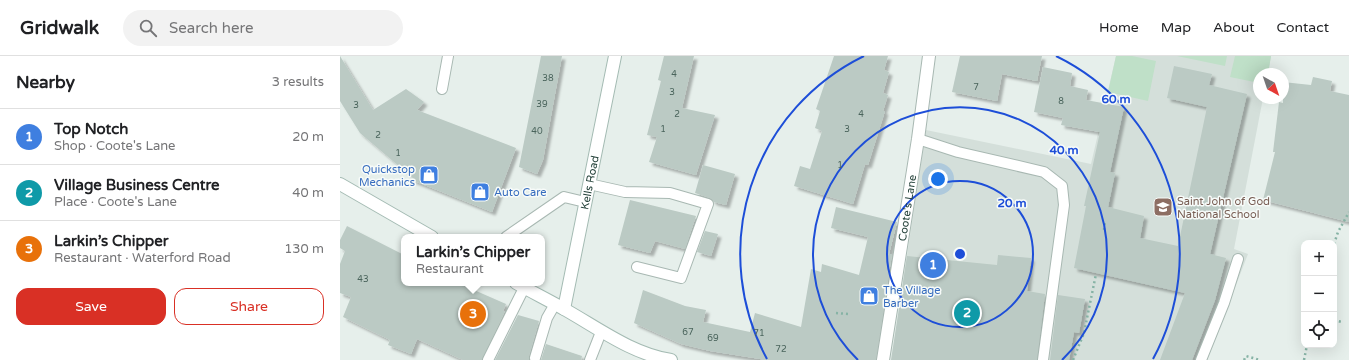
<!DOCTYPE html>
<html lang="en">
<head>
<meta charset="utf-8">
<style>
	body { margin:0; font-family:"Varela Round",sans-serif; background:#f2f2f2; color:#202124 }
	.controls { position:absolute; right:12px; bottom:12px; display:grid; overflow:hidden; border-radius:8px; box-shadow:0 4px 16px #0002 }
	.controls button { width:36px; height:36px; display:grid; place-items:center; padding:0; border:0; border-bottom:1px solid #e0e0e0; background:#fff; color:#202124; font:20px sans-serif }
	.compass { position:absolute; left:913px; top:12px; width:36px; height:36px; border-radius:50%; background:#fff; box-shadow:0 4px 16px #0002; rotate:140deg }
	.you { position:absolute; left:598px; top:123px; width:14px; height:14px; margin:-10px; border:3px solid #fff; border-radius:50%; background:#1a73e8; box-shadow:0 0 0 6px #1a73e833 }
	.badge { display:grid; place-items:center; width:26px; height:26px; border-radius:50%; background:#d93025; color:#fff; font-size:13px; font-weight:700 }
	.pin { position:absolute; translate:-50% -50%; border:2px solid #fff; box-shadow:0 1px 4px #0006 }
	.popup { position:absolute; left:61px; top:178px; width:144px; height:52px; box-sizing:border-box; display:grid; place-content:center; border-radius:8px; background:#fff; filter:drop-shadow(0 1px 3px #0005); font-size:13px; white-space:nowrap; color:#757577 }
	.popup b { font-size:15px; color:#202124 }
	.popup::after { content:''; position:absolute; left:50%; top:100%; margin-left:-8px; border:8px solid transparent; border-top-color:#fff }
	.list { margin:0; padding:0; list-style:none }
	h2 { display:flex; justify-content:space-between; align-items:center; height:52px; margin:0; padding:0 16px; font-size:17px }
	h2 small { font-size:13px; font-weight:400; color:#757577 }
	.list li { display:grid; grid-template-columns:26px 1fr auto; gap:12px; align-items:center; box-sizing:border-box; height:56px; padding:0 16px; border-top:1px solid #e0e0e0 }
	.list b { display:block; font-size:15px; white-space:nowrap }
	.list p { margin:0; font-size:13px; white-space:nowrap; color:#757577 }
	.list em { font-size:13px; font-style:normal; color:#757577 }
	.actions { display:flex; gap:8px; padding:12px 16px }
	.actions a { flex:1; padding:9px 0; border:1px solid #d93025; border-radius:12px; text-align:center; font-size:14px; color:#d93025 }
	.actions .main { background:#d93025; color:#fff }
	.icon { flex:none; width:22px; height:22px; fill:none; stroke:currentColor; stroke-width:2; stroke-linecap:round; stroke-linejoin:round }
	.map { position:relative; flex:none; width:1009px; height:304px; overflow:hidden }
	header { display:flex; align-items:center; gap:24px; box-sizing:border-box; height:56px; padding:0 20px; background:#fff; border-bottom:1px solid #e0e0e0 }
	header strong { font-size:19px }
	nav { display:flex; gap:22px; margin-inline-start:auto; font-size:14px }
	.search { width:280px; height:36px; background:#f2f2f2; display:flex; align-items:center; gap:10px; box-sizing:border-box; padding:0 14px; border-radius:22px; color:#757577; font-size:15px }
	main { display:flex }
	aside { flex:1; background:#fff }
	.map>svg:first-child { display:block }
</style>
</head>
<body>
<header>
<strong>Gridwalk</strong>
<div class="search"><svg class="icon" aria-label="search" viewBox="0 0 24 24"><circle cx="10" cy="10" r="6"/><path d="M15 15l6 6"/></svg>Search here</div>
<nav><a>Home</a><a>Map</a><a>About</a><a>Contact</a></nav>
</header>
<main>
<aside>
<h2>Nearby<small>3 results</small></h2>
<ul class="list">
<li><span class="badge" style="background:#3f7fe0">1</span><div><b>Top Notch</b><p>Shop · Coote's Lane</p></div><em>20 m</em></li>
<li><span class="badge" style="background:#0f9aa8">2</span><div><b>Village Business Centre</b><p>Place · Coote's Lane</p></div><em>40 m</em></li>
<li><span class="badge" style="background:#e8710a">3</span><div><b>Larkin’s Chipper</b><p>Restaurant · Waterford Road</p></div><em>130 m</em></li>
</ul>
<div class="actions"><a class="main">Save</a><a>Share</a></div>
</aside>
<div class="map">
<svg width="1009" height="304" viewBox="0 0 1009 304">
	<defs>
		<filter id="shadow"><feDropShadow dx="3.5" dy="3.5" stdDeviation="1" flood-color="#0004"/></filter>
	</defs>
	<rect width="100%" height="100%" fill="#e6efeb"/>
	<path fill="#d4dfda" d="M 776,0 L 931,0 L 928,18 L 919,18 L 919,42 L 923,42 L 894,193 L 908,198 L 867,304 L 555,304 L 564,219 L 586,74 L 751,108 Z"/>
	<path fill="#bfe0c8" d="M 776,0 L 792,0 L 816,5 L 808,45 L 768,36 Z
		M 837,0 L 887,0 L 885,10 Z
		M 895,0 L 931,0 L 928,18 L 919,18 L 919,27 L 890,21 Z"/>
	<path fill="#bbcac4" filter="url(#shadow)" d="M 0,0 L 33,54 L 66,33 L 84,46 L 77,54 L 176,92 L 152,156 L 72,124 L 73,122 L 20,77 L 0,45 Z
		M 201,0 L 222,0 L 203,104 L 197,118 L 179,111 Z
		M 324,0 L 354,0 L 342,52 L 375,59 L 356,119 L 309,106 L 317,81 L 307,79 L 321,25 L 318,24 Z
		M 494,0 L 548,0 L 544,14 L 549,16 L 543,37 L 548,39 L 543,55 L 545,55 L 528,109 L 525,108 L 513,148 L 454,130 L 460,110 L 470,113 L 482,75 L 475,72 L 480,55 L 476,53 Z
		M 620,0 L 702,0 L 697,25 L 662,18 L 657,45 L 612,36 Z
		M 834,10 L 872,18 L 869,29 L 907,38 L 870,198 L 886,202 L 875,244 L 852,304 L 820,304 L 845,237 L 734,212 L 746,150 L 744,150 L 760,76 L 721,69 L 723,62 L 694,56 L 703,11 L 732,17 L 730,30 L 748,34 L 746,44 L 784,51 L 770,116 L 775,117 L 768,151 L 804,160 L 800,182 L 838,190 L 867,51 L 827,42 Z
		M 973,21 L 992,25 L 990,35 L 1009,39 L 1009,166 L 923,144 L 935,96 L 933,96 L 939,46 L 943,47 L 943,26 L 971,29 Z
		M 363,109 L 395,118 L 386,149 L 374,146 L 370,142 L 355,137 Z
		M 290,144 L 356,160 L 345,193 L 315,185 L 310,197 L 278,189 Z
		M 496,151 L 557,166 L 549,198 L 552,198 L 536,304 L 427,304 L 370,295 L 341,288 L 294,267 L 303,234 L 345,250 L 366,254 L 363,266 L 410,276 L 415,257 L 461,271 L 471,213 L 481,216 L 482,208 L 519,219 L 528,181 L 491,172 Z
		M 7,170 L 64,199 L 64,227 L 118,227 L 166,248 L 163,255 L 165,255 L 142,304 L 123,304 L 77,283 L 71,298 L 48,289 L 50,284 L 3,261 L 11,241 L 0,237 L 0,208 L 5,195 L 0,192 L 0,184 Z
		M 365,175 L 378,178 L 371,200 L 357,196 Z
		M 658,199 L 691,202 L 687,235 L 705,238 L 697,304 L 551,304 L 567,200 L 657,209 Z
		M 718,239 L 745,243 L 739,277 L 734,276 L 729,304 L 710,304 Z
		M 178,259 L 199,265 L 189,300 L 189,304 L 155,304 Z
		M 206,288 L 242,300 L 241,304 L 201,304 Z"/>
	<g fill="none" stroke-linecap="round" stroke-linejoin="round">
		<defs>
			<path id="service" d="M 102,33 L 108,0
				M 578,83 L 618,96 L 704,116 L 722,130 L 724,149 L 703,304
				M 249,128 L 285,136 L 330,137 L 368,148 L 341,222 L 297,211
				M 166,181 L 224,141 L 245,146
				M 195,302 L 207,262 L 215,248
				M 148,304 L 184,232
				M 250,304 L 261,276
				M 861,304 L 884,247 L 898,203"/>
			<g id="minor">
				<path id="s1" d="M 543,304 L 578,83 L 589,0"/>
			</g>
			<g id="secondary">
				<path d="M 0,128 L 92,181"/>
				<path d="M 176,227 C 192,236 208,244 224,253 C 258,272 292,298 331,304"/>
				<path id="s2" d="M 224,253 L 275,0"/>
			</g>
		</defs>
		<use href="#service" stroke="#a8b8b2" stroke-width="12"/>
		<use href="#minor" stroke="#a8b8b2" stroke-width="14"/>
		<use href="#secondary" stroke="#a4bbb3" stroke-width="14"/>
		<path stroke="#86b3a5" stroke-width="2.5" stroke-dasharray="2 3" stroke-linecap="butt" d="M 764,174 L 765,165
			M 994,188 L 998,176 L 1009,156
			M 496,257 L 508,258
			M 994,264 L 1002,266
			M 733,304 L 744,277 L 756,218
			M 904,304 L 906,300 L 920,304
			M 964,304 L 967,289"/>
		<use href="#service" stroke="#fff" stroke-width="10"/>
		<use href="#minor" stroke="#fff" stroke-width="12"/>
		<use href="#secondary" stroke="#fff" stroke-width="12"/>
	</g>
	<g fill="none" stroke="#1d4ed8" stroke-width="2">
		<circle cx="620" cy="198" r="73"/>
		<path d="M518 304A147 147 0 1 1 722 304"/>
		<path d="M427 303A220 220 0 0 1 524 0M716 0A220 220 0 0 1 813 303"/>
	</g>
	<defs>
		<symbol id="shop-square" viewBox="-11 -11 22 22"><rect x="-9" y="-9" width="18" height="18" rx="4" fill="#3f7fe0" stroke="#f7fbf9"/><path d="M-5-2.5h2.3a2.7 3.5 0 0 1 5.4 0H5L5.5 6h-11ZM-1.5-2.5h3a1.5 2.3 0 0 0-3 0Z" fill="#fff"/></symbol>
		<symbol id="school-square" viewBox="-11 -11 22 22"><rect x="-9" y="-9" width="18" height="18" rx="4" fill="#8d6e63" stroke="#f7fbf9"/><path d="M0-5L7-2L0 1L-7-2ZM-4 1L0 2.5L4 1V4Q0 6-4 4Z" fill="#fff"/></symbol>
	</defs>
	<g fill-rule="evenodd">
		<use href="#shop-square" x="78" y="108" width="22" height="22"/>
		<use href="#shop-square" x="129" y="125" width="22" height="22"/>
		<use href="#school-square" x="812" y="140" width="22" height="22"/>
		<use href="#shop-square" x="518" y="229" width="22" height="22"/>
	</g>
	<g text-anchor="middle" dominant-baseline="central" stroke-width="3" stroke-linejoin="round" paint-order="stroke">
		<g font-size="9" fill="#4a645c">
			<text x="334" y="18">4</text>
			<text x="208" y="22">38</text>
			<text x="636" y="31">7</text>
			<text x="332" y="36">3</text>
			<text x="721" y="45">8</text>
			<text x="202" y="48">39</text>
			<text x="16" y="49">3</text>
			<text x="337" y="58">2</text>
			<text x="521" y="58">4</text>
			<text x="323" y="73">1</text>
			<text x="507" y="73">3</text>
			<text x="197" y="75">40</text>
			<text x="38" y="79">2</text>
			<text x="58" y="97">1</text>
			<text x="500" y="109">1</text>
			<text x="23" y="223">43</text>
			<text x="348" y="276">67</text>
			<text x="419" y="277">71</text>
			<text x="373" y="282">69</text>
			<text x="441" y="293">72</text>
		</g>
		<g font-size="11" fill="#366cbe" stroke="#f7fbf9" text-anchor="start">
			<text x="75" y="113" text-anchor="end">Quickstop<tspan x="75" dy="13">Mechanics</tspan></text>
			<text x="154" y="136">Auto Care</text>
			<text x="543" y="234">The Village<tspan x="543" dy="13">Barber</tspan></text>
		</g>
		<g font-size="11" fill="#24423a" stroke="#f7fbf9">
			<text stroke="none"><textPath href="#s2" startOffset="129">Kells Road</textPath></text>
			<text stroke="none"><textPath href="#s1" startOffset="154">Coote's Lane</textPath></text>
		</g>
		<g font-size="11" fill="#785e54" stroke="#f7fbf9" text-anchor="start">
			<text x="837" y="145">Saint John of God<tspan x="837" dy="13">National School</tspan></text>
		</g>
	</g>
	<circle cx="620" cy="198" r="6" fill="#1d4ed8" stroke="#f7fbf9" stroke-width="2"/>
	<g font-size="12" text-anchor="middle" font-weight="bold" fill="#1d4ed8" stroke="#f7fbf9" stroke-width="3" stroke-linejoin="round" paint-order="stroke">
		<text x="776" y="47">60 m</text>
		<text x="724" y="98">40 m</text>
		<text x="672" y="151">20 m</text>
	</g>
</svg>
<div class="controls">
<button>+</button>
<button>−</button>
<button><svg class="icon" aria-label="locate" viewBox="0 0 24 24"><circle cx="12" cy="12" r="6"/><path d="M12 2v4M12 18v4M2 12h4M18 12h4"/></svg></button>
</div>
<svg class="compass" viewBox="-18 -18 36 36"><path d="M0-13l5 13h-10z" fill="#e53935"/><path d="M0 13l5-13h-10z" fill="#757577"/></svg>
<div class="you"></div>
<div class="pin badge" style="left:593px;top:209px;background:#3f7fe0">1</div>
<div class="pin badge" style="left:627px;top:257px;background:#0f9aa8">2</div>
<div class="pin badge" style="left:133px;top:258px;background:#e8710a">3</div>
<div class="popup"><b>Larkin’s Chipper</b>Restaurant</div>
</div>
</main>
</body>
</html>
